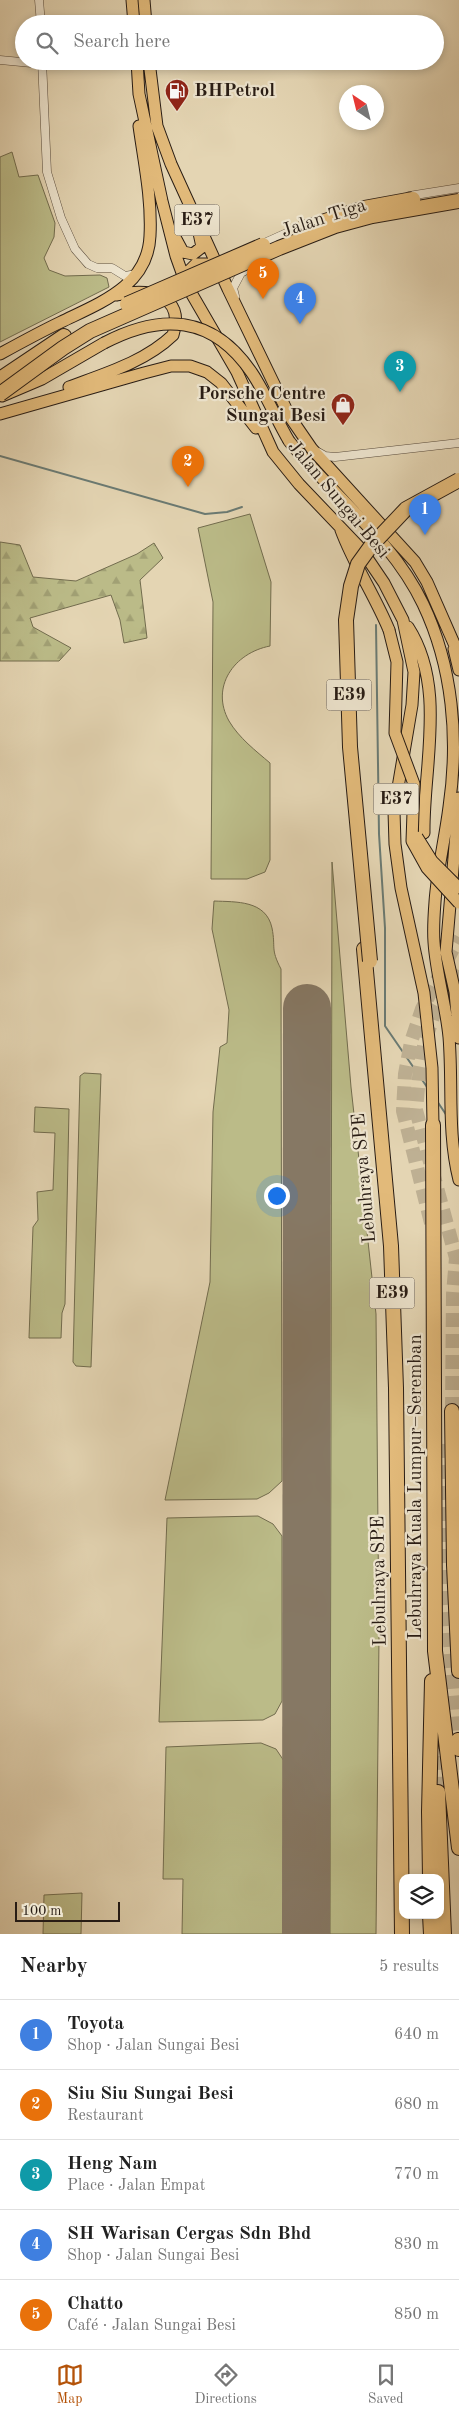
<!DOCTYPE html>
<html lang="en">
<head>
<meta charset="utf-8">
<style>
	body { margin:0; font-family:"Old Standard TT",serif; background:#f6f6f6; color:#222 }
	.controls { position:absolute; right:15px; bottom:15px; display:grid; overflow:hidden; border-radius:10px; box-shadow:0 2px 8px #0003 }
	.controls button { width:45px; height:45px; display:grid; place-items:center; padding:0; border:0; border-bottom:1px solid #e0e0e0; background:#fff; color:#222; font:25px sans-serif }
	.compass { position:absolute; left:339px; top:85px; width:45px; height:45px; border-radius:50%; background:#fff; box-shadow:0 2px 8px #0003; rotate:325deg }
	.scale { position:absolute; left:15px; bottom:12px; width:105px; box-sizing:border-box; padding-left:5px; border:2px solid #281c14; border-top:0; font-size:14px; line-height:18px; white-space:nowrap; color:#281c14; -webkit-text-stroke:4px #ede4ce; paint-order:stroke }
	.you { position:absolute; left:276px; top:1195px; width:18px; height:18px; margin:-12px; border:4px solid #fff; border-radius:50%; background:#1a73e8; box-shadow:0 0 0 8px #1a73e833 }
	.badge { display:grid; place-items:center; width:32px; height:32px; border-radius:50%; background:#b45309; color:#fff; font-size:16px; font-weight:700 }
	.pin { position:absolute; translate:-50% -41px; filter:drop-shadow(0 1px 2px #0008) }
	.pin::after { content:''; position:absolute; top:26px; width:18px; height:15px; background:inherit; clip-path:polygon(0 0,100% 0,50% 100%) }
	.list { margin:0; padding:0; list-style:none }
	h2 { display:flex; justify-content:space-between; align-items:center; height:65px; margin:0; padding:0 20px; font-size:21px }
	h2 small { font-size:16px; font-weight:400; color:#767676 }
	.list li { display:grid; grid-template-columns:32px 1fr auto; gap:15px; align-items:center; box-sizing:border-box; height:70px; padding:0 20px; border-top:1px solid #e0e0e0 }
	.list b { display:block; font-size:19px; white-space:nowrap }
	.list p { margin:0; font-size:16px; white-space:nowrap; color:#767676 }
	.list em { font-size:16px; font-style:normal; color:#767676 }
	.icon { flex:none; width:28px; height:28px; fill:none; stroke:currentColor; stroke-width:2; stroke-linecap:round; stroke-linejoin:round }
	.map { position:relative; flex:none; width:459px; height:1934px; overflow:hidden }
	.search { position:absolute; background:#fff; box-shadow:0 2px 8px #0003; left:15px; right:15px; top:15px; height:55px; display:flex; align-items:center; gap:12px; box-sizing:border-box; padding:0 18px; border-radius:28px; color:#767676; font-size:19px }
	.sheet { height:415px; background:#fff }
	nav { display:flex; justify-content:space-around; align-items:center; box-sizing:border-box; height:70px; border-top:1px solid #e0e0e0; background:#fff; font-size:14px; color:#767676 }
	nav a { display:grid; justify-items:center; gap:2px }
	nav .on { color:#b45309 }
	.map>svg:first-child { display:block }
</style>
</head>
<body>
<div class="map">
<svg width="459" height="1934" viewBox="0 0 459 1934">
	<defs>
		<pattern id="forest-firs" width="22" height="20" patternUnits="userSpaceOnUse" patternTransform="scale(1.25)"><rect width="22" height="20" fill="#bb8"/><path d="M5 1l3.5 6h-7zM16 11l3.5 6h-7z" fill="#a1a074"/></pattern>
	</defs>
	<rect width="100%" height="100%" fill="#e4d5b3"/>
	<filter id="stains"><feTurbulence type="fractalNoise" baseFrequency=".004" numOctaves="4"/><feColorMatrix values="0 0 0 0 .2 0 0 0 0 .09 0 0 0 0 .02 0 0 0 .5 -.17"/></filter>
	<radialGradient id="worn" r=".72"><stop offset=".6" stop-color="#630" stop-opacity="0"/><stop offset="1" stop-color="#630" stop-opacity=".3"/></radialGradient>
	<path fill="#bb8" stroke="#726c4e" d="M 12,152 L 19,177 L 38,175 L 55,223 L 54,237 L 44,258 L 49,270 L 65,276 L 100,275 L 107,278 L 109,287 L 0,342 L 0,157 Z
		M 250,514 L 271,582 L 270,646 C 234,653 210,687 229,721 C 239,738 256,751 270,763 L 270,860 L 265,872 L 247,879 L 211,879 L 213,602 L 198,528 Z
		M 332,862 L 351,1087 L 376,1314 L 379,1638 L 376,1934 L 330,1934 Z
		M 214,901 C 236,902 266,900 272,928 C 276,948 270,948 281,969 L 282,1481 L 269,1493 L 257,1499 L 165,1500 L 210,1282 L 213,1112 L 220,1047 L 227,1043 L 229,1010 L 212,929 Z
		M 84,1073 L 101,1074 L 91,1367 L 76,1366 L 73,1362 L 80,1076 Z
		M 35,1107 L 69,1109 L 65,1304 L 62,1313 L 61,1338 L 29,1338 L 33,1227 L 38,1220 L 37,1192 L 53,1190 L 55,1133 L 34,1132 Z
		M 258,1516 L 273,1524 L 282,1536 L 282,1701 L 275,1714 L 263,1720 L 159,1722 L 167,1518 Z
		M 261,1743 L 276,1749 L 284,1761 L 284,1934 L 182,1934 L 183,1879 L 163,1879 L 166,1747 Z
		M 82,1893 L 81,1934 L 43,1934 L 44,1895 Z"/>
	<path fill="url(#forest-firs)" stroke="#726c4e" d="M 0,542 L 20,545 L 33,577 L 76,581 L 137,554 L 154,543 L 163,558 L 140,580 L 147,638 L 124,643 L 120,620 L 111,595 L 30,618 L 33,627 L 71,648 L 59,661 L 0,661 Z"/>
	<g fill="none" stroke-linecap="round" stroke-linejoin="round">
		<path stroke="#6a7a73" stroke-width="2" d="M 0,456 L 205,514 L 227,512 L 242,507
			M 376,625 L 379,834 L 385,928 L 385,1026 L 427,1087
			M 437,1101 L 447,1116"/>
		<path stroke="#867864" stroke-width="48" d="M 306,1934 L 307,1008"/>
		<path stroke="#beb093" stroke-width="14" stroke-dasharray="14 7" stroke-linecap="butt" d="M 431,1223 L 403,1111 L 405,1074 L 411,1042 L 422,1009 L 459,937
			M 452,1411 L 453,1294 L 456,1258 L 416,1110 L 420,1067 L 425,1041 L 434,1014 L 459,965
			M 441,1444 L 446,1595 L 458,1740
			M 437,1735 L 438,1792"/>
		<defs>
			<path id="minor" d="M 39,0 L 41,24
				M 0,60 L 42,64
				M 42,61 L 47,172 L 61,218 L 75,249 L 88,264 L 97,268 L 112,268 L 125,276 L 137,274
				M 409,196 L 459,188
				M 260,245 L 302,226
				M 235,296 L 233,288 L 241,273 L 257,264
				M 318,452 L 325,456 L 335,457 L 459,443"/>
			<path id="primary" d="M 132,0 L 134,24
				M 144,0 L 146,24
				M 137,61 L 139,94 L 162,201 L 176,256 L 186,284 L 237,372 L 273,452 L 299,484 L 361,549 L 384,583 L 403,620 L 414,672 L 412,705 L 394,811 L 395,844 L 401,888 L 424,993 L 432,1068 L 433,1125
				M 149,61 L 157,126 L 171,164 L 228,289 L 290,417 L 312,449 L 415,562 L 427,582 L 459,655
				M 176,239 L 183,252 L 193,254 L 202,247 L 199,233
				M 192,282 L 189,271 L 196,264 L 207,264 L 214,275
				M 0,354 C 20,343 40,332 61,322 C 100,303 148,286 150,236 C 152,199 144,162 139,126
				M 69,387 C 104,374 145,362 173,335 C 186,294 148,288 117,295
				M 2,396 L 42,379 L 104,343
				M 0,414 L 144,373 L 171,366 L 190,366 L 207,372 L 221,383 L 256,428
				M 289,441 C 333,496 392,539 423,604 C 453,667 459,739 449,807 C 445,839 437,871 435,902 C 434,915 433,929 434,942 C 436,974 446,1005 449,1037 C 453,1086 447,1132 459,1180
				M 341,530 C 354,565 375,596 389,630
				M 408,627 C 447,687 423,767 424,833
				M 454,649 L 459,670
				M 459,798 L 446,952 L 455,992 L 459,1038"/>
			<path id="motorway" d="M 0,379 L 64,336
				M 364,949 L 391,1246 L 396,1388 L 402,1934
				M 433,1125 L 435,1651 L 459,1848
				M 452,1411 L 454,1565 L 459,1671
				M 458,1740 L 459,1749
				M 438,1792 L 444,1934
				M 430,1878 L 429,1812 L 432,1681
				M 430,1915 L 431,1934"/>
		</defs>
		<use href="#minor" stroke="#574a3c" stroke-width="9"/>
		<use href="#primary" stroke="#281c14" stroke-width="13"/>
		<use href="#motorway" stroke="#281c14" stroke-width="16"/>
		<use href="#minor" stroke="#ede4ce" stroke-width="8"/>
		<use href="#primary" stroke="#e2ba7a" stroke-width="11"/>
		<use href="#motorway" stroke="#e2ba7a" stroke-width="14"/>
		<defs>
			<path id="primary-bridge" d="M 104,343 C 161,313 213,315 252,373 C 266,394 276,419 289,441
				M 389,630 L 397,662 L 395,733 L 414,784 L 412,841 L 427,868 L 459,903
				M 417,837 L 432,861 L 459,888"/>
			<path id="motorway-bridge" d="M 301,229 L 364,208 L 413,199
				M 127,304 L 263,245
				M 0,394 L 63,348 L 90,331 L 279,248 L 335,226 L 372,216 L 459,201
				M 370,961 L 350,747 L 346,620 L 351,586 L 358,564 L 371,546 L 406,509 L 459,480"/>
		</defs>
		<use href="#primary-bridge" stroke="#281c14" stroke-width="13" stroke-linecap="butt"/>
		<use href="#motorway-bridge" stroke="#281c14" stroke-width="16" stroke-linecap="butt"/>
		<use href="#primary-bridge" stroke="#e2ba7a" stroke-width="11"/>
		<use href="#motorway-bridge" stroke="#e2ba7a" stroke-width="14"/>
	</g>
	<defs>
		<symbol id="fuel-pin" viewBox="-11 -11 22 30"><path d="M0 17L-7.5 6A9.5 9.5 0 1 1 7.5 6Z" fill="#8f2418" stroke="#ede4ce"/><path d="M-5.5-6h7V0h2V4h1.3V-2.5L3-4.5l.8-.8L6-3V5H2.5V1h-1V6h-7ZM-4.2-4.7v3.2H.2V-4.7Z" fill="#fff"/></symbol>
		<symbol id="shop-pin" viewBox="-11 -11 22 30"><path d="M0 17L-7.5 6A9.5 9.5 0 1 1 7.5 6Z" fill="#8f2418" stroke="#ede4ce"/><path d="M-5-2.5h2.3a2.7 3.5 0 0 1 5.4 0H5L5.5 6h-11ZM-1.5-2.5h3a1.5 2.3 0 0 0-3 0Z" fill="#fff"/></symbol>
	</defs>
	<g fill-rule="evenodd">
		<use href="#fuel-pin" x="163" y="77" width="28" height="38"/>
		<use href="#shop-pin" x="329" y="391" width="28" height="38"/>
	</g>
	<g text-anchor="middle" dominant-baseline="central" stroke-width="4.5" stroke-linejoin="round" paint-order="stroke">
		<g fill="#ede4ce" stroke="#63584c" stroke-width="1">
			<rect x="174.5" y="204.5" width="45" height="31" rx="4"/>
			<rect x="326.5" y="679.5" width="45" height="31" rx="4"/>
			<rect x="373.5" y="783.5" width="45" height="31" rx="4"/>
			<rect x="369.5" y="1277.5" width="45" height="31" rx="4"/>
		</g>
		<g font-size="18" font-weight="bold" fill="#281c14">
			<text x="197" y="220">E37</text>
			<text x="349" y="695">E39</text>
			<text x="396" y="799">E37</text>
			<text x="392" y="1293">E39</text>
		</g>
		<g font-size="19" font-weight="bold" fill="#281c14" stroke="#ede4ce" text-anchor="start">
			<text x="194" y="91">BHPetrol</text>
			<text x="326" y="394" text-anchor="end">Porsche Centre<tspan x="326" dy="22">Sungai Besi</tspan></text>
		</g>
		<g font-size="19" fill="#281c14" stroke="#ede4ce">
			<text transform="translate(324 219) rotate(-18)">Jalan Tiga</text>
			<text transform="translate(338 500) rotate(50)">Jalan Sungai Besi</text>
			<text transform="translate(365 1178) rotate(-95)">Lebuhraya SPE</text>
			<text transform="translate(416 1487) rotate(-90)">Lebuhraya Kuala Lumpur–Seremban</text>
			<text transform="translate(380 1581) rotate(-91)">Lebuhraya SPE</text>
		</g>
	</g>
	<rect width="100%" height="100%" filter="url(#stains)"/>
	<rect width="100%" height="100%" fill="url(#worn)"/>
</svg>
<div class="controls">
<button><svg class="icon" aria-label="layers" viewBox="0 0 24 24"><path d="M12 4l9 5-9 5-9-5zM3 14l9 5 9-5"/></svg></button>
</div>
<svg class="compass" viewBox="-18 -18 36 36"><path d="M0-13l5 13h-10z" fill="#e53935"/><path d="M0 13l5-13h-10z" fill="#767676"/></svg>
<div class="scale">100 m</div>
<div class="you"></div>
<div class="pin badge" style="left:425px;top:535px;background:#3f7fe0">1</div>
<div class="pin badge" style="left:188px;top:487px;background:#e8710a">2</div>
<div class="pin badge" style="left:400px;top:392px;background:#0f9aa8">3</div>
<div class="pin badge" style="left:300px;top:324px;background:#3f7fe0">4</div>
<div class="pin badge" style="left:263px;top:299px;background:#e8710a">5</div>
<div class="search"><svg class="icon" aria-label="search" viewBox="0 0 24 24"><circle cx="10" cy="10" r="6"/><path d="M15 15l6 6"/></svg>Search here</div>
</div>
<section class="sheet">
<h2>Nearby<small>5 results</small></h2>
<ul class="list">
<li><span class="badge" style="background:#3f7fe0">1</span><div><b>Toyota</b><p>Shop · Jalan Sungai Besi</p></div><em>640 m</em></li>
<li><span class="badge" style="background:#e8710a">2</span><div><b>Siu Siu Sungai Besi</b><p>Restaurant</p></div><em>680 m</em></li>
<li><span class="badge" style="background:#0f9aa8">3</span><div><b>Heng Nam</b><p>Place · Jalan Empat</p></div><em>770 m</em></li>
<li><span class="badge" style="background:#3f7fe0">4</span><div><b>SH Warisan Cergas Sdn Bhd</b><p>Shop · Jalan Sungai Besi</p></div><em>830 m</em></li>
<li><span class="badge" style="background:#e8710a">5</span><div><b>Chatto</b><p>Café · Jalan Sungai Besi</p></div><em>850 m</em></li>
</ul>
</section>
<nav>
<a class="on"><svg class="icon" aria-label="map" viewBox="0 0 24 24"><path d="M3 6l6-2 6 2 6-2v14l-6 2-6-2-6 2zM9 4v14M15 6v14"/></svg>Map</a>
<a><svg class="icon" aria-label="directions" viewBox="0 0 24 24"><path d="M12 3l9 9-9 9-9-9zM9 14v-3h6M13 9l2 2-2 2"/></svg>Directions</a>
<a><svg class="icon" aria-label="saved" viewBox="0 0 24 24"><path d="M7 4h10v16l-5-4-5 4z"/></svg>Saved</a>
</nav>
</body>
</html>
